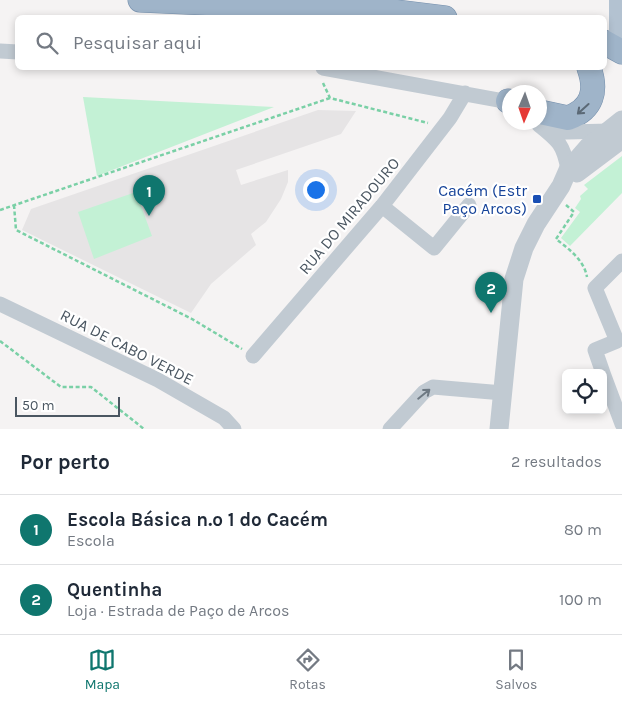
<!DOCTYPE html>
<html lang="pt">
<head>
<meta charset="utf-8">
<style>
	body { margin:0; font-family:Karla,sans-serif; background:#f2f2f3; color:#1f2937 }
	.controls { position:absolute; right:15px; bottom:15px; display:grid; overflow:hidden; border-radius:8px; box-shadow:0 2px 8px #0003 }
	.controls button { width:45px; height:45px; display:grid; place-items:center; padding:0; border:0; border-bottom:1px solid #e0e1e3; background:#fff; color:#1f2937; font:25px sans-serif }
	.compass { position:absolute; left:502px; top:85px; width:45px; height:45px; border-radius:50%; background:#fff; box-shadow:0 2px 8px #0003; rotate:182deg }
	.scale { position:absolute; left:15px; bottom:12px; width:105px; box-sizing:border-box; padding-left:5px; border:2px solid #4a5661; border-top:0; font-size:14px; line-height:18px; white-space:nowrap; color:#4a5661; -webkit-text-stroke:4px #fff; paint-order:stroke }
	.you { position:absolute; left:315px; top:189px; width:18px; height:18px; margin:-12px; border:4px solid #fff; border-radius:50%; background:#1a73e8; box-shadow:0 0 0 8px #1a73e833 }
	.badge { display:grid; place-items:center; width:32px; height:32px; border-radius:50%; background:#0f766e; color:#fff; font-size:16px; font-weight:700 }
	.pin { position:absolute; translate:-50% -41px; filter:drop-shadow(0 1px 2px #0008) }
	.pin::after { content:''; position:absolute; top:26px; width:18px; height:15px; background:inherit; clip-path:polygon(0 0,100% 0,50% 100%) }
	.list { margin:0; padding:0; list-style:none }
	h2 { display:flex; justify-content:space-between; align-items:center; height:65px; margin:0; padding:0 20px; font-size:21px }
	h2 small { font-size:16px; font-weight:400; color:#747a83 }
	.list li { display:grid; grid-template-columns:32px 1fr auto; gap:15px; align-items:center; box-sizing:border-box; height:70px; padding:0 20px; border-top:1px solid #e0e1e3 }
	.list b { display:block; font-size:19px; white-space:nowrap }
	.list p { margin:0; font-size:16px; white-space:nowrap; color:#747a83 }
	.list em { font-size:16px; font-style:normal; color:#747a83 }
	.icon { flex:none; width:28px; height:28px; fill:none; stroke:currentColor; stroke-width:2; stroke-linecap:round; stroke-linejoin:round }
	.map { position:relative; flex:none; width:622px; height:429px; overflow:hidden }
	.search { position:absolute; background:#fff; box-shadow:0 2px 8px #0003; left:15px; right:15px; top:15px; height:55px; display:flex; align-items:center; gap:12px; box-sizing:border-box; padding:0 18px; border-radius:8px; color:#747a83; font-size:19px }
	.sheet { height:205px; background:#fff }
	nav { display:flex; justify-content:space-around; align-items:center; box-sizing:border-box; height:70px; border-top:1px solid #e0e1e3; background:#fff; font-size:14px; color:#747a83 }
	nav a { display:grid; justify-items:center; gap:2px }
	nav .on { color:#0f766e }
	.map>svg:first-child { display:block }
</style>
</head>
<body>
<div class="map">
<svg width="622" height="429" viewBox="0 0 622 429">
	<rect width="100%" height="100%" fill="#f5f3f3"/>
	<path fill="#e6e4e5" d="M 318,110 L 356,111 L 341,134 L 236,170 L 241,185 L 288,170 L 288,182 L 281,199 L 266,222 L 251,234 L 256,245 L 211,284 L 191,313 L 22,230 L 31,209 Z"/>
	<path fill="#c3f1d5" d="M 83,97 L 274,107 L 97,176 Z
		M 622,156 L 622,193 L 570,246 L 561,238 L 580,212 L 575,208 L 581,199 L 580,196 L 588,189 L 584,185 Z
		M 136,192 L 152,236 L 94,259 L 78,212 Z"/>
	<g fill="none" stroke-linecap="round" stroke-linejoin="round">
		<defs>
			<path id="trunk" d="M 140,0 L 389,11 L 445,18
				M 604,42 L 622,52
				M 508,101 L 510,102
				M 540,112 L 568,118 C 593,109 597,90 589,68"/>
		</defs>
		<use href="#trunk" stroke="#7690ad" stroke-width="25"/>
		<path stroke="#7ad0a6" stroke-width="2.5" stroke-dasharray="4 2.5" stroke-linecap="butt" d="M 323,83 L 330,98 L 428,123
			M 14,205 L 16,230 L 192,319 L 242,349
			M 566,205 L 574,212 L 556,239 C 569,249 584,260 587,277
			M 0,210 L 330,98
			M 0,341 L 61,387 L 91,387 L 144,429"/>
		<path stroke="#c1cad2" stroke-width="15" d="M 0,51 L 18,52
			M 323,68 L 510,102
			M 545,119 L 567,132 L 610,131
			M 539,125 C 558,140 564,145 568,170
			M 382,206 L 434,248 L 469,205
			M 0,304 L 158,380 L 224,418 L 234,429
			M 253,356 L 382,206 L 450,118 L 465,93
			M 603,373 L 595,350 L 617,341 L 595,288 L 622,261
			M 603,373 L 622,424
			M 390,429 L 424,392 L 433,387 L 503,393"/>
		<path stroke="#c1cad2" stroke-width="19" d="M 577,173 L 622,139
			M 499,429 L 514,279 L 524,248 L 536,224 L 561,186 L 568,170 L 588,147 L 622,120"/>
		<path stroke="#b3c2d1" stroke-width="22" d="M 620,0 L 620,41 L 622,50"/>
		<use href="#trunk" stroke="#9fb4c9" stroke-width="24"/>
	</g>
	<defs><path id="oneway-shaft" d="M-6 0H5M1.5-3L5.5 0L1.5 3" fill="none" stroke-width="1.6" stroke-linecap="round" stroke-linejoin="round" transform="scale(1.25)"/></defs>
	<use stroke="#5b6976" href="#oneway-shaft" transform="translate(583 109) rotate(138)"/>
	<use stroke="#6e7983" href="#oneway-shaft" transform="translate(424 394) rotate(-39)"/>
	<rect fill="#1a4fb4" stroke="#fff" stroke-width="2" x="532" y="194" width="10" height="10" rx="2.5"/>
	<g text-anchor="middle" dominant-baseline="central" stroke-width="4.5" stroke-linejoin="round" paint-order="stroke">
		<g font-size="16" fill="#164399" stroke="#fff" text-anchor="end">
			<text x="527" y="190">Cacém (Estr<tspan x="527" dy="18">Paço Arcos)</tspan></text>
		</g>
		<g font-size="16" fill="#4a5661" stroke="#fff">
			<text transform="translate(349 216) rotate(-50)">RUA DO MIRADOURO</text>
			<text transform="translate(127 347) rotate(27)">RUA DE CABO VERDE</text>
		</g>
	</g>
</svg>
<div class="controls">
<button><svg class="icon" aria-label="locate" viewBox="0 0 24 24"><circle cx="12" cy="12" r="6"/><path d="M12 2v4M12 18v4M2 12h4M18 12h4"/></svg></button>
</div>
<svg class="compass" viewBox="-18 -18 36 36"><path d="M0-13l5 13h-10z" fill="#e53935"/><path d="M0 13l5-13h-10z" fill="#747a83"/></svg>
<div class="scale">50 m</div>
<div class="you"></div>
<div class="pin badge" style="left:149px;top:216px">1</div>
<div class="pin badge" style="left:491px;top:313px">2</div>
<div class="search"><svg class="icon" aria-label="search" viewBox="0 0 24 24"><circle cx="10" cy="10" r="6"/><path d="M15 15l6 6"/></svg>Pesquisar aqui</div>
</div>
<section class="sheet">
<h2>Por perto<small>2 resultados</small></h2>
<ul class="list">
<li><span class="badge">1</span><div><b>Escola Básica n.º 1 do Cacém</b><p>Escola</p></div><em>80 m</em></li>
<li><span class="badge">2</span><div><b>Quentinha</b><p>Loja · Estrada de Paço de Arcos</p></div><em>100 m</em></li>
</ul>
</section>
<nav>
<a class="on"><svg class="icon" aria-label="map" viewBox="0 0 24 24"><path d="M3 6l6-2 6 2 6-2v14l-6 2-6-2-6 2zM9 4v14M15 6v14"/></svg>Mapa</a>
<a><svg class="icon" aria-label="directions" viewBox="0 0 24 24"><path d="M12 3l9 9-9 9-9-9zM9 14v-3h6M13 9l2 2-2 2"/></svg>Rotas</a>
<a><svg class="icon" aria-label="saved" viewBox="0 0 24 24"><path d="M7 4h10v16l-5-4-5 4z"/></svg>Salvos</a>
</nav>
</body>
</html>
